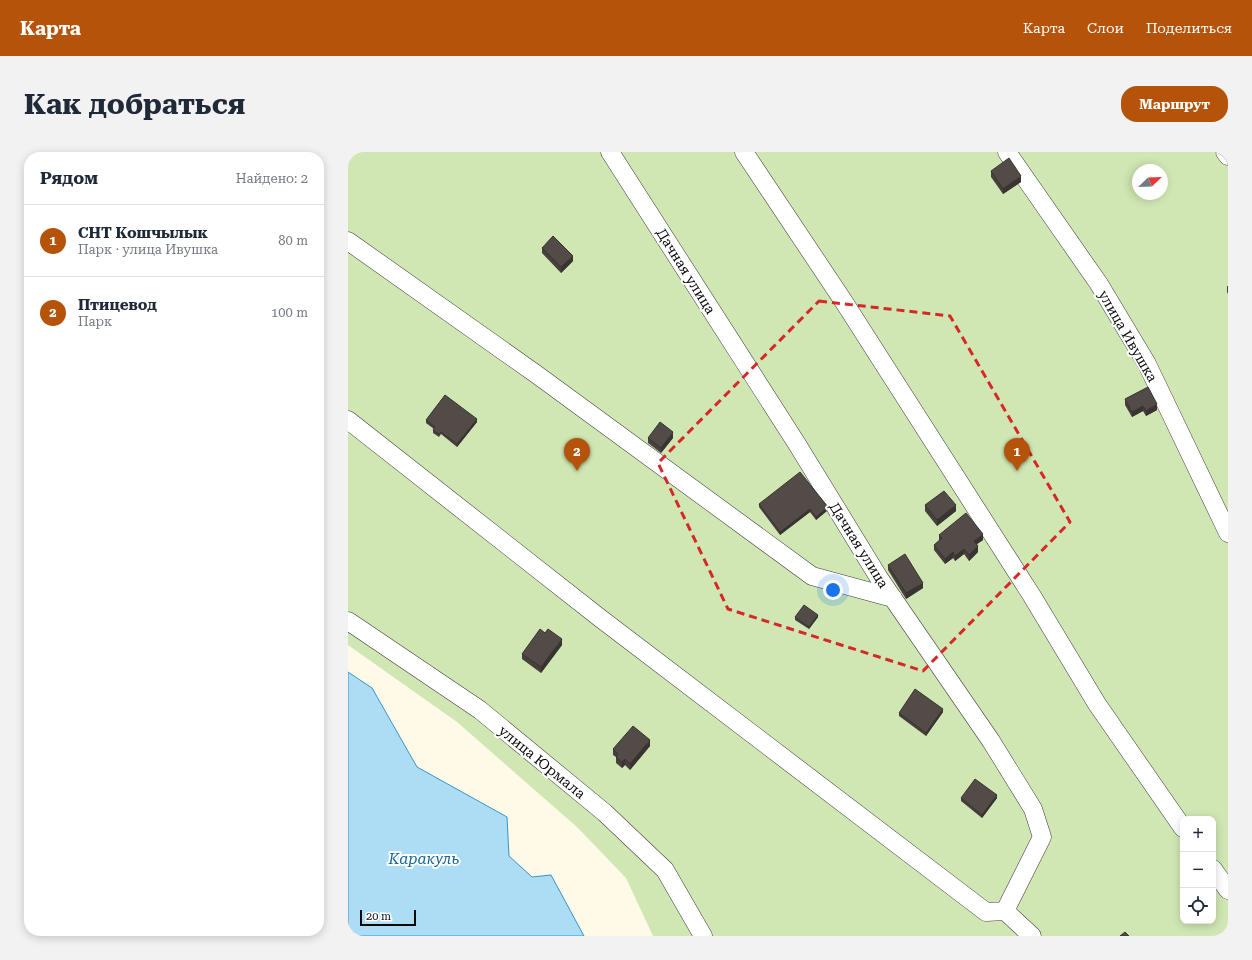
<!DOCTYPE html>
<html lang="ru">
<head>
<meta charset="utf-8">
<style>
	body { margin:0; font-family:"Roboto Serif",serif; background:#f2f2f3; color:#1f2937 }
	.controls { position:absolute; right:12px; bottom:12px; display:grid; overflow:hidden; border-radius:8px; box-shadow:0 2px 10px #0003 }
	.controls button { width:36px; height:36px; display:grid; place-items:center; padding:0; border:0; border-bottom:1px solid #e0e1e3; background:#fff; color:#1f2937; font:20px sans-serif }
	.compass { position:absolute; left:784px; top:12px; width:36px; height:36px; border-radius:50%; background:#fff; box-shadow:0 2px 10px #0003; rotate:67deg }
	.scale { position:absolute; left:12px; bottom:10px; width:56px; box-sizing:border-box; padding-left:4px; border:2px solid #0a0a0a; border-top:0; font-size:11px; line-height:14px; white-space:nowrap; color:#0a0a0a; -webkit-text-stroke:3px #fff; paint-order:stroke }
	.you { position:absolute; left:485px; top:438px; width:14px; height:14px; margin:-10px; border:3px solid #fff; border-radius:50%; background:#1a73e8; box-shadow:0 0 0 6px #1a73e833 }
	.badge { display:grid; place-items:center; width:26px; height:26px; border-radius:50%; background:#b45309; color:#fff; font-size:13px; font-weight:700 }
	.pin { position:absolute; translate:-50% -33px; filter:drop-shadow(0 1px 2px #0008) }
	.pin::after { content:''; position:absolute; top:21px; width:14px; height:12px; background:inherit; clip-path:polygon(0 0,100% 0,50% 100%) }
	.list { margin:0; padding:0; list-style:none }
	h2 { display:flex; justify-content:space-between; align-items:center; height:52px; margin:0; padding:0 16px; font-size:17px }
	h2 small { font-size:13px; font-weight:400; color:#747a83 }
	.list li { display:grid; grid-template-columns:26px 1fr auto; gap:12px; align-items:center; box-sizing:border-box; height:72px; padding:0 16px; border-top:1px solid #e0e1e3 }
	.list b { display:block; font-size:15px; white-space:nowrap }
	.list p { margin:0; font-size:13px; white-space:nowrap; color:#747a83 }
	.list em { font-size:13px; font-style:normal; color:#747a83 }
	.icon { flex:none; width:22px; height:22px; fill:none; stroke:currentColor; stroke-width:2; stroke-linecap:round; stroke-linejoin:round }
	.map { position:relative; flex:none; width:880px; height:784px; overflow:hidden; border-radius:16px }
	header { display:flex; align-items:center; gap:24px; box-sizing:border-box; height:56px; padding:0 20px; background:#b45309; color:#fff }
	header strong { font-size:19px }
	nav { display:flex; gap:22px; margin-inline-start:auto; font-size:14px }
	.intro { display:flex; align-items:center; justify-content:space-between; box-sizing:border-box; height:96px; padding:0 24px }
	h1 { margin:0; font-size:28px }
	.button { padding:10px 18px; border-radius:16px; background:#b45309; color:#fff; font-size:14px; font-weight:700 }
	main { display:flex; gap:24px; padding:0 24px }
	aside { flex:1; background:#fff; border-radius:16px; box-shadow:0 2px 10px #0003 }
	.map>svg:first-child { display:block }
</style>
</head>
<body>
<header>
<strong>Карта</strong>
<nav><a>Карта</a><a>Слои</a><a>Поделиться</a></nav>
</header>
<div class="intro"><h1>Как добраться</h1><a class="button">Маршрут</a></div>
<main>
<aside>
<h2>Рядом<small>Найдено: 2</small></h2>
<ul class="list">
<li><span class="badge">1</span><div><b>СНТ Кошчылык</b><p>Парк · улица Ивушка</p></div><em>80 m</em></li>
<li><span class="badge">2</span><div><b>Птицевод</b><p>Парк</p></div><em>100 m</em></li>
</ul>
</aside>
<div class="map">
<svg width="880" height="784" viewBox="0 0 880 784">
	<rect width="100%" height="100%" fill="#fff9e7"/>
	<path fill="#d0e7b3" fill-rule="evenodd" d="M 0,0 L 880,0 L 880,784 L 305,784 L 278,726 L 229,675 L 109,570 L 0,493 ZM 790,18 L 814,18 L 814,42 L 790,42 ZM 835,667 L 865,667 L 865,769 L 835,769 Z"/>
	<path fill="#adddf5" stroke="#3595cb" d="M 0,520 L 24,536 L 69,615 L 159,665 L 161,704 L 184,725 L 203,723 L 236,784 L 0,784 Z"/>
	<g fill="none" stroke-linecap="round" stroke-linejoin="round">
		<defs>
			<path id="street" d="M 262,0 L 449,292 L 531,426 L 643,589 L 685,657 L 694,685 L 657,759 L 684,784
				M 396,0 L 496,150 L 684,444 L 749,552 L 835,676
				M 659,0 L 751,132 L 799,212 L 880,381
				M 877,0 L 880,4
				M 0,89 L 188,222 L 464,424 L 545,446
				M 0,268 L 252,466 L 638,760 L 657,759
				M 0,469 L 132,558 L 257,661 L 317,718 L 355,784
				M 865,717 L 880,738"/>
		</defs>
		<use href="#street" stroke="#3d3d3d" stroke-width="19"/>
		<use href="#street" stroke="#fff" stroke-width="18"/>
	</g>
	<path fill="#47403d" d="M 643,19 L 673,30 L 655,42 L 643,25 Z
		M 194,96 L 225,109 L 213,121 L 194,101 Z
		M 879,134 L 880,134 L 880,142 L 879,140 Z
		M 777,247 L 809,258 L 798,264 L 795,259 L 784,265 L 777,253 Z
		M 78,268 L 129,270 L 109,295 L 93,282 L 91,285 L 85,281 L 85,278 L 86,277 L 78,271 Z
		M 300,286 L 325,286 L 313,301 L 300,291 Z
		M 411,352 L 480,358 L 468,368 L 462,360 L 432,383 L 411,355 Z
		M 577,353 L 608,359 L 589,374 L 577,359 Z
		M 591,383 L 635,388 L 629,392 L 630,400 L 621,409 L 616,402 L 607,409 L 605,406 L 597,412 L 586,398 L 586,393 L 591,389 Z
		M 540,413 L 575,436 L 558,447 L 540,418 Z
		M 447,465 L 470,465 L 461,477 L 447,468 Z
		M 214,493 L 193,521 L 174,507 L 174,502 Z
		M 595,560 L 578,584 L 551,564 L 551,561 Z
		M 302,594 L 282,618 L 277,613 L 274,616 L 268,611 L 268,605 L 265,603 L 265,597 Z
		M 613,646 L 649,646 L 634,666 L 613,649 Z"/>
	<path fill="#393432" d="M 673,24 L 673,30 L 655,42 L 655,37 Z
		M 225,104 L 225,109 L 213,121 L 213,115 Z
		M 809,252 L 809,258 L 798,264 L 798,259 Z
		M 795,254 L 795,259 L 784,265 L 784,260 Z
		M 129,267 L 129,270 L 109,295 L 109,292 Z
		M 325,280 L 325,286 L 313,301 L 313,296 Z
		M 608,353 L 608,359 L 589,374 L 589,368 Z
		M 480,355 L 480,358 L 468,368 L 468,365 Z
		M 462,357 L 462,360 L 432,383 L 432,380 Z
		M 635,382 L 635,388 L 626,394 L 626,389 Z
		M 630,394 L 630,400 L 621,409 L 621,403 Z
		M 616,397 L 616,402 L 607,409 L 607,404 Z
		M 605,400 L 605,406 L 597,412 L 597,407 Z
		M 575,431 L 575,436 L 558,447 L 558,441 Z
		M 470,463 L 470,465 L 461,477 L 461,475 Z
		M 214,487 L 214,493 L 193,521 L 193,515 Z
		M 595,557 L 595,560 L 578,584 L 578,581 Z
		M 302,588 L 302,594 L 282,618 L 282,612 Z
		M 277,607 L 277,613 L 274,616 L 274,610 Z
		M 649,643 L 649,646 L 634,666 L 634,663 Z"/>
	<path fill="#524b47" stroke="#393432" d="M 661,6 L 673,24 L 655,37 L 643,19 Z
		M 205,84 L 225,104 L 213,115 L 194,96 Z
		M 800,235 L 809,252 L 798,259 L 795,254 L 784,260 L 777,247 Z
		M 97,243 L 129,267 L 109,292 L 93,280 L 91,282 L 85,278 L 87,275 L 78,268 Z
		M 312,270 L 325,280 L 313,296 L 300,286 Z
		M 452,320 L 480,355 L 468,365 L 462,357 L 432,380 L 411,352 Z
		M 596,339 L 608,353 L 589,368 L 577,353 Z
		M 618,361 L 635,382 L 626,389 L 630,394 L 621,403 L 616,397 L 607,404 L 605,400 L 597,407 L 586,393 L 594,386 L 591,383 Z
		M 557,402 L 575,431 L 558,441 L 540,413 Z
		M 456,453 L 470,463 L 461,475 L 447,465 Z
		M 192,477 L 197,481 L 200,477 L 214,487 L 193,515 L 174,502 Z
		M 567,537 L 595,557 L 578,581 L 551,561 Z
		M 285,574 L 302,588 L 282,612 L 277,607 L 274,610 L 268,605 L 270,602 L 265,597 Z
		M 627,627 L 649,643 L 634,663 L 613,646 Z
		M 777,780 L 781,784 L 772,784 Z"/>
	<path fill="none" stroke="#d62828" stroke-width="3" stroke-dasharray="8 5" stroke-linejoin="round" d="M 471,149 L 602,164 L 722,370 L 575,519 L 380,457 L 310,311 Z"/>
	<g text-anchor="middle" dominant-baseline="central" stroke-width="4" stroke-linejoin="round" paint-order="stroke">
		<g font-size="14" fill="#0a0a0a" stroke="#fff">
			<text transform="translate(338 119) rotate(58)">Дачная улица</text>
			<text transform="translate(780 184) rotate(60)">улица Ивушка</text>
			<text transform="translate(511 393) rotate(58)">Дачная улица</text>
			<text transform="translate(194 610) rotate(39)">улица Юрмала</text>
		</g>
		<g font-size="15" font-style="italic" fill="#176599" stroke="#fff">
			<text x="76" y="707">Каракуль</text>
		</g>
	</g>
</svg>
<div class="controls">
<button>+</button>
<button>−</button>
<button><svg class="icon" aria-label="locate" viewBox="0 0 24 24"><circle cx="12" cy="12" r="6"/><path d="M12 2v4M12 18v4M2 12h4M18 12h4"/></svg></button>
</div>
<svg class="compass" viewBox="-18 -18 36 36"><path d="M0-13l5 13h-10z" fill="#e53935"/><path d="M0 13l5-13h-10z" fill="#747a83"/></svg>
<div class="scale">20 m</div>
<div class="you"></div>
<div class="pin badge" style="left:669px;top:319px">1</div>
<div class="pin badge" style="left:229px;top:319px">2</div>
</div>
</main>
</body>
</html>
